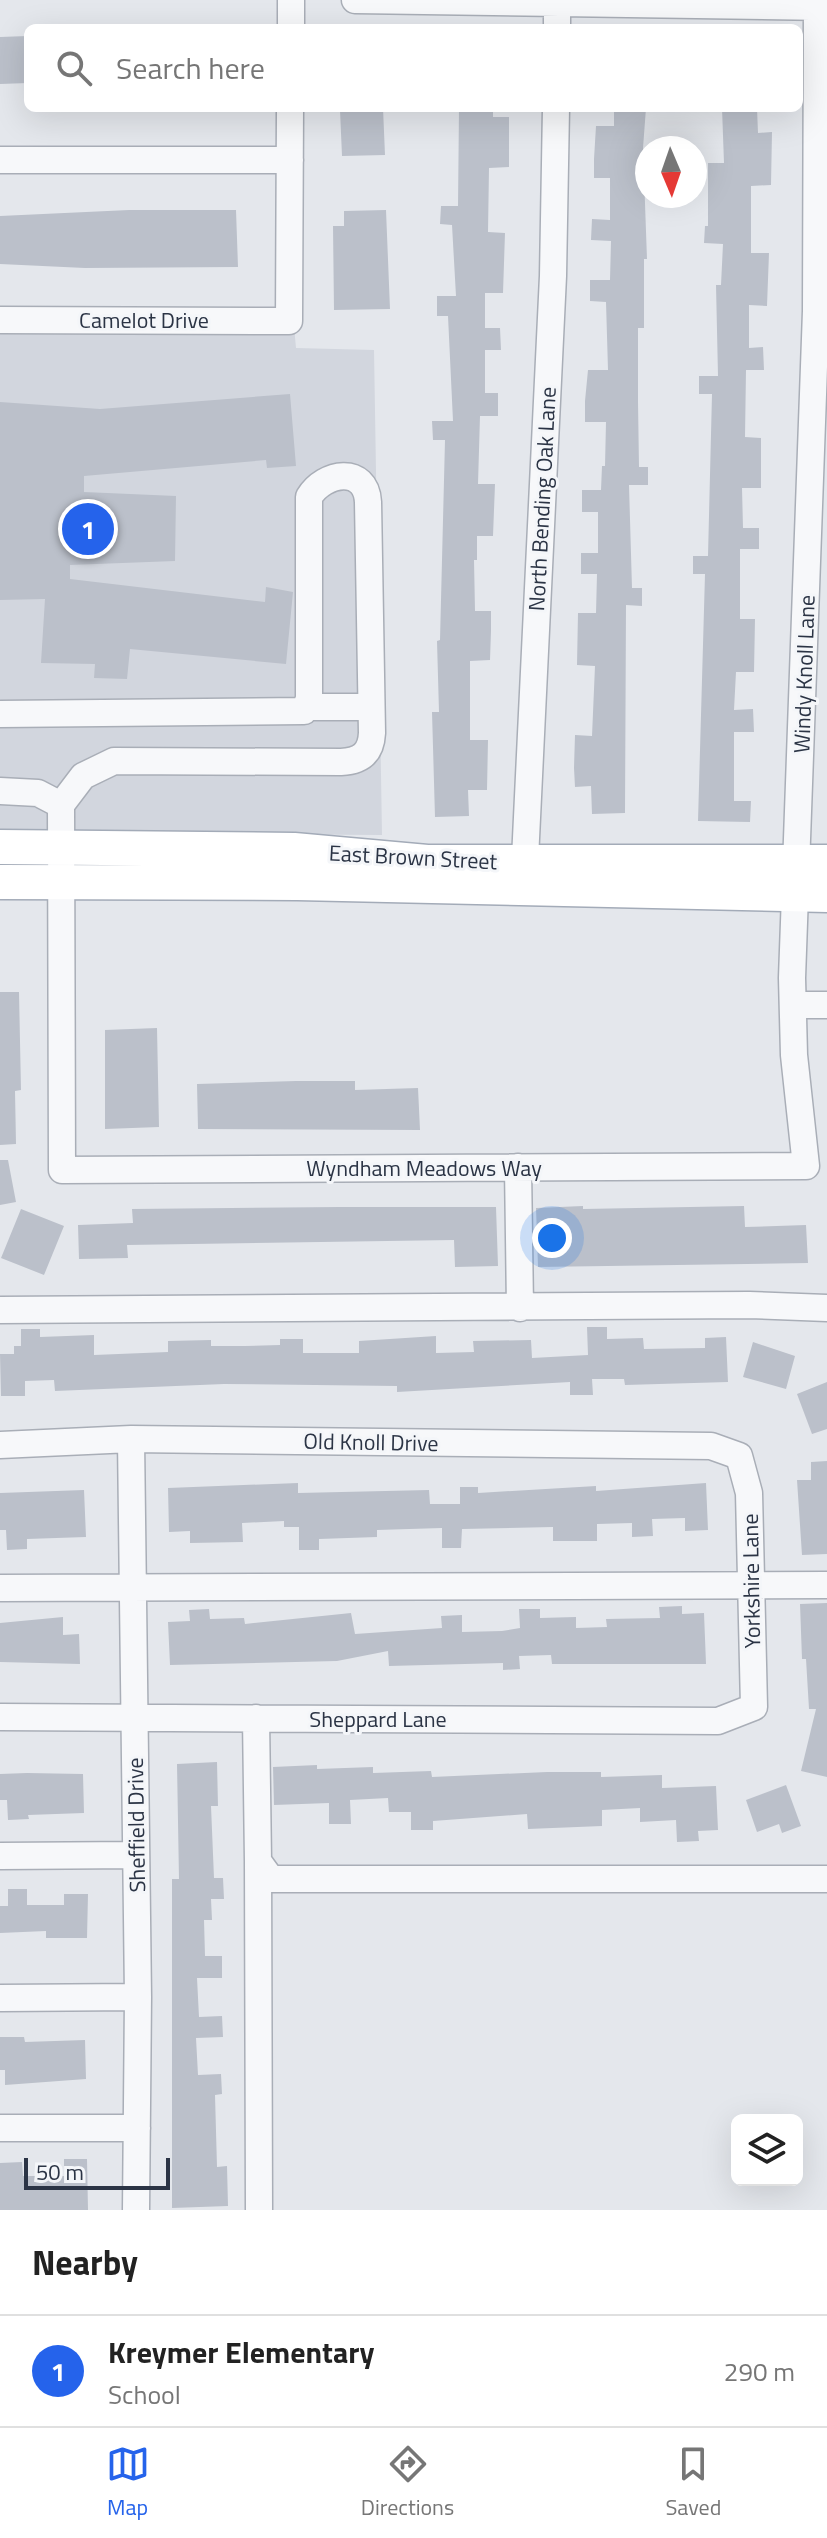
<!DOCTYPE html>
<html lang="en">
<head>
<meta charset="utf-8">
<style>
	body { margin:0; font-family:"Titillium Web",sans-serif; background:#f2f2f2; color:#222 }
	.controls { position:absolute; right:24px; bottom:24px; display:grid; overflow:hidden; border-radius:12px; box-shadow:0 8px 32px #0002 }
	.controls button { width:72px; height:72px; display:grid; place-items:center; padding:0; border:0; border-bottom:2px solid #e0e0e0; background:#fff; color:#222; font:40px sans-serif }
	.compass { position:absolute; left:635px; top:136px; width:72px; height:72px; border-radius:50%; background:#fff; box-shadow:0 8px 32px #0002; rotate:178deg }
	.scale { position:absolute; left:24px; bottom:20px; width:146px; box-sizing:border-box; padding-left:8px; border:4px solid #2b3445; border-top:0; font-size:22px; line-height:28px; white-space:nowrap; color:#2b3445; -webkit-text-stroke:6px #f4f6f9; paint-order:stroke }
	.you { position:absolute; left:552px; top:1238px; width:28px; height:28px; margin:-20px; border:6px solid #fff; border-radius:50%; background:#1a73e8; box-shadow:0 0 0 12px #1a73e833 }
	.badge { display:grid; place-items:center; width:52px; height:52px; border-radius:50%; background:#2563eb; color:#fff; font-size:26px; font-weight:700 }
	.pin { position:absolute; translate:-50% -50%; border:4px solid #fff; box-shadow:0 2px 8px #0006 }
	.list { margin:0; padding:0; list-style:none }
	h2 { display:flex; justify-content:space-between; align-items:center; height:104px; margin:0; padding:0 32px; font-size:34px }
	h2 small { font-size:26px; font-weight:400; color:#767676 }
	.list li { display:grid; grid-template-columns:52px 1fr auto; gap:24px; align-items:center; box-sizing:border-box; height:112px; padding:0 32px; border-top:2px solid #e0e0e0 }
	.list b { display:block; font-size:30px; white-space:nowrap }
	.list p { margin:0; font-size:26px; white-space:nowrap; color:#767676 }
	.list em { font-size:26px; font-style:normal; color:#767676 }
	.icon { flex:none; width:44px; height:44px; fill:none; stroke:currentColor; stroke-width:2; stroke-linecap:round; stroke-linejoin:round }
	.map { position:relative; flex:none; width:827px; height:2210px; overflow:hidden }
	.search { position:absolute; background:#fff; box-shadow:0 8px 32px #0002; left:24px; right:24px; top:24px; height:88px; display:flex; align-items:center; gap:20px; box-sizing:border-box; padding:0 28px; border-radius:12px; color:#767676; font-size:30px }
	.sheet { height:216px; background:#fff }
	nav { display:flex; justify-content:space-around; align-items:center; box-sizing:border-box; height:112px; border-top:2px solid #e0e0e0; background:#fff; font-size:22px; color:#767676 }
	nav a { display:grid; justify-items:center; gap:4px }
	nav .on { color:#2563eb }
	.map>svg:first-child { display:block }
</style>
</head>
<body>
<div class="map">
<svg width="827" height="2210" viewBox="0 0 827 2210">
	<rect width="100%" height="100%" fill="#e4e7ec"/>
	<path fill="#d2d6de" d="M 0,325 L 294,326 L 296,348 L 374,350 L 382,835 L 0,833 Z"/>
	<path fill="#bbc0ca" d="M 28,36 L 28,83 L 0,84 L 0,37 Z
		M 383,108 L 385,155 L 342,156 L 340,110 Z
		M 459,108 L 493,108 L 493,117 L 509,117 L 509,167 L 489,168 L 488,232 L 505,233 L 503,293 L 485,293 L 485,328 L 500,328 L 501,350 L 485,350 L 485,393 L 498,393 L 498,416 L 480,416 L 478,484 L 495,484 L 493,536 L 477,536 L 477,560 L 474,560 L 475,611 L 491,611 L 491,631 L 490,660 L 470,661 L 470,740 L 488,740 L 487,790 L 468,790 L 469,816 L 435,817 L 432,712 L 439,712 L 437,641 L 440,640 L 445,440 L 433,440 L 432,421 L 453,421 L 448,316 L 437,316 L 437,296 L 456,296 L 452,225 L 440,224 L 441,206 L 458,206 Z
		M 614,108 L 646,108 L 643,148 L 647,259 L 644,259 L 644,328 L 638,328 L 638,402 L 639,467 L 648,467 L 648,485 L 629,485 L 632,588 L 642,588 L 642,606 L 626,605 L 625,813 L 592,814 L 591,786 L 575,787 L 574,768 L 575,735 L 592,736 L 595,666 L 577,665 L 578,613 L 596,613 L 597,574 L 581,574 L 581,553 L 598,553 L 598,512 L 582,512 L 582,490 L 601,490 L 602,466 L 605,466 L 606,422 L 585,422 L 585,401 L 588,370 L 608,370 L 606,302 L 590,301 L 590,280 L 610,280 L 611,241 L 591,240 L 592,219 L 610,220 L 610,178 L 594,178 L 594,159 L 596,126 L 614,126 Z
		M 722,108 L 757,108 L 758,133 L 772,132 L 771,185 L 751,186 L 751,253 L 769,253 L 767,306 L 749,305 L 749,348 L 763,347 L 764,370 L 746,370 L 745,437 L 761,438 L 761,488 L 742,488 L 743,528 L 759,528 L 759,549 L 740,549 L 740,619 L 755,619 L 754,672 L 736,672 L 734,710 L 753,709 L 754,732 L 734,732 L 734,801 L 751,801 L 750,822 L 698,821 L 705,574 L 693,574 L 693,556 L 708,556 L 712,394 L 699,394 L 699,376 L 718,376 L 716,285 L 721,285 L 723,244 L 704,243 L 705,226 L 708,226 L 708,163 L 724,163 Z
		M 129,210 L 236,210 L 238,267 L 85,268 L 0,264 L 0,216 Z
		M 386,210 L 390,309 L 334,310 L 333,226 L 344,226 L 344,211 Z
		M 290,394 L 296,466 L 267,468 L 266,460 L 84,476 L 84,492 L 176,496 L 175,561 L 70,565 L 70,579 L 265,602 L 266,587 L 293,592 L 286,664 L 130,649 L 127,679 L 94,678 L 95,664 L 41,663 L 45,599 L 0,600 L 0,402 L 100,409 Z
		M 0,992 L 19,992 L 21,1090 L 15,1091 L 16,1144 L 0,1145 Z
		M 157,1028 L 159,1127 L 105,1129 L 105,1030 Z
		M 296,1081 L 355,1081 L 355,1090 L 418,1088 L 420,1130 L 198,1129 L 197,1084 Z
		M 0,1160 L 8,1160 L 16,1202 L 0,1205 Z
		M 583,1206 L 583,1209 L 744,1206 L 745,1227 L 806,1225 L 808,1263 L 538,1267 L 536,1208 Z
		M 340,1207 L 496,1207 L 498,1266 L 455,1267 L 454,1240 L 127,1245 L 128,1258 L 79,1259 L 78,1225 L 133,1223 L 132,1209 Z
		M 21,1209 L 64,1226 L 44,1275 L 1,1258 Z
		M 587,1327 L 607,1327 L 607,1339 L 643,1338 L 644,1349 L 705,1348 L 705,1338 L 726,1337 L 728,1382 L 625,1385 L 624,1379 L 592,1379 L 593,1395 L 570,1395 L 570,1382 L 397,1392 L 397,1386 L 224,1384 L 55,1391 L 54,1380 L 25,1381 L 25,1396 L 1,1396 L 0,1354 L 14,1354 L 14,1346 L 21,1346 L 21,1329 L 40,1329 L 40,1337 L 94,1335 L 94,1355 L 168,1352 L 168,1341 L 211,1340 L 211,1346 L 245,1346 L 280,1345 L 280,1339 L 303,1339 L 303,1353 L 359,1353 L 359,1341 L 436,1336 L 436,1353 L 474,1352 L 473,1341 L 531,1340 L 532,1358 L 588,1355 Z
		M 753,1342 L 795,1356 L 786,1389 L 743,1377 Z
		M 827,1382 L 827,1429 L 812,1434 L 797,1394 Z
		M 827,1461 L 827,1554 L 802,1555 L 797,1480 L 811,1480 L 811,1462 Z
		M 298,1483 L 298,1493 L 429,1490 L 430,1504 L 460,1504 L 460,1487 L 478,1487 L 478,1493 L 596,1486 L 596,1491 L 706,1483 L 708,1530 L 685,1531 L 685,1518 L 652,1519 L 653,1536 L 632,1537 L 632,1523 L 597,1524 L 597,1541 L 553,1541 L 553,1527 L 462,1529 L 461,1548 L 442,1548 L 442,1528 L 377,1530 L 377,1537 L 319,1539 L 319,1550 L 299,1550 L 299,1527 L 284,1527 L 284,1521 L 242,1523 L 243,1542 L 190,1543 L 190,1531 L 169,1532 L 168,1488 Z
		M 84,1490 L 86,1537 L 27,1539 L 27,1549 L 7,1550 L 6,1530 L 0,1530 L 0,1493 Z
		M 827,1603 L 827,1777 L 801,1771 L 816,1709 L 809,1709 L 806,1659 L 802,1659 L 800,1604 Z
		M 682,1606 L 682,1614 L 704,1613 L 706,1664 L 552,1664 L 551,1655 L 519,1656 L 520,1669 L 503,1670 L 503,1663 L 389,1666 L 388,1651 L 337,1661 L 170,1665 L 168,1622 L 190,1621 L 189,1610 L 209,1609 L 210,1619 L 244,1618 L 245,1624 L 351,1613 L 355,1634 L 442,1628 L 441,1616 L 462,1615 L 462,1632 L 502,1631 L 520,1628 L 519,1609 L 540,1609 L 540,1618 L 576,1617 L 576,1628 L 607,1627 L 606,1619 L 660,1618 L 659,1607 Z
		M 63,1617 L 63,1635 L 79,1634 L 80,1664 L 0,1662 L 0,1623 Z
		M 217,1762 L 218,1806 L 211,1806 L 214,1878 L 223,1878 L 224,1899 L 211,1899 L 212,1920 L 204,1920 L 205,1956 L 222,1956 L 222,1978 L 197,1978 L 199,2017 L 222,2016 L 223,2037 L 196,2038 L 198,2075 L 221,2074 L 222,2094 L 215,2095 L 217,2167 L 227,2166 L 228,2206 L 172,2208 L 172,1879 L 179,1879 L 177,1764 Z
		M 317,1765 L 317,1769 L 373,1767 L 373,1773 L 431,1771 L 432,1777 L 547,1772 L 601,1772 L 601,1777 L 662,1775 L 662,1788 L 716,1786 L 718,1830 L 698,1831 L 699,1841 L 677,1842 L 676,1820 L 640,1822 L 640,1808 L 602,1810 L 602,1826 L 528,1829 L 527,1814 L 433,1821 L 433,1830 L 411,1830 L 411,1812 L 389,1812 L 388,1798 L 350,1800 L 351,1824 L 329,1824 L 329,1803 L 274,1805 L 273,1767 Z
		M 27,1773 L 83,1774 L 84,1813 L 28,1815 L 29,1819 L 8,1820 L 7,1800 L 0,1800 L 0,1774 Z
		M 786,1785 L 801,1826 L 782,1833 L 779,1824 L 757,1832 L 746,1800 Z
		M 8,1889 L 27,1889 L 27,1905 L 64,1905 L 64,1894 L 88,1894 L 87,1938 L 46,1938 L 46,1931 L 0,1933 L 0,1906 L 8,1906 Z
		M 0,2037 L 24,2037 L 25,2042 L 85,2040 L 86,2079 L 5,2085 L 5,2070 L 0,2070 Z
		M 64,2159 L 87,2159 L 88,2210 L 0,2210 L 0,2163 L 22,2162 L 23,2176 L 64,2176 Z"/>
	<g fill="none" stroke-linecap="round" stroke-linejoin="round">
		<defs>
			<path id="minor" d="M 355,0 L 827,7
				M 291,28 L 291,0
				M 557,28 L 557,0
				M 0,160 L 290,160
				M 0,320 L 289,321 L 290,108
				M 308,707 L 371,707
				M 0,714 L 304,711 L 309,699 L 309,497 C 324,472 366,465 368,502 L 372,733 C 371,753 361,761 341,762 L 114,761 L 83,776 L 61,805 L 62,1170 L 806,1166 L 794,1055 L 792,978 L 816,311 L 817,6
				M 0,791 L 38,793 L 61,805
				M 524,880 L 553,276 L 556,108
				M 793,1005 L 827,1005
				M 518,1167 L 520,1308
				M 0,1310 L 749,1305 L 827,1308
				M 131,1439 L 138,1997 L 136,2210
				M 0,1445 L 131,1439 L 711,1446 L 739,1456 L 749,1493 L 754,1707 L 718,1721 L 0,1717
				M 0,1588 L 827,1585
				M 256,1718 L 258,1861 L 271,1879 L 827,1879
				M 0,1856 L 136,1855
				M 258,1861 L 259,2210
				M 0,1998 L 138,1997
				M 0,2128 L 137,2128"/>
			<path id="major" d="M 0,847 L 294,850 L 427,862 L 827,862
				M 0,882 L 297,883 L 827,895"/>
		</defs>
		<use href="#minor" stroke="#a9aeb7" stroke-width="29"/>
		<use href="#major" stroke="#a3abb8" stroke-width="37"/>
		<use href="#minor" stroke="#f7f8fa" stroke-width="26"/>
		<use href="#major" stroke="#fff" stroke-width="34"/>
	</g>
	<g text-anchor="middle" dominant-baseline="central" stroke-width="6" stroke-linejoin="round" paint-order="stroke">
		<g font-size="22" fill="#2b3445" stroke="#f4f6f9">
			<text x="144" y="320">Camelot Drive</text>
			<text transform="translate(542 499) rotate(-87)">North Bending Oak Lane</text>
			<text transform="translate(804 674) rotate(-88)">Windy Knoll Lane</text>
			<text transform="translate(413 857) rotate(3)">East Brown Street</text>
			<text x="424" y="1168">Wyndham Meadows Way</text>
			<text transform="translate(371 1442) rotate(1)">Old Knoll Drive</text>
			<text transform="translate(751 1581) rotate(-91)">Yorkshire Lane</text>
			<text x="378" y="1719">Sheppard Lane</text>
			<text transform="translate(136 1825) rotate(-91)">Sheffield Drive</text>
		</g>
	</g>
</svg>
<div class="controls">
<button><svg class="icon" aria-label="layers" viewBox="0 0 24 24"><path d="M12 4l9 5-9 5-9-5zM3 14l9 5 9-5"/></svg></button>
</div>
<svg class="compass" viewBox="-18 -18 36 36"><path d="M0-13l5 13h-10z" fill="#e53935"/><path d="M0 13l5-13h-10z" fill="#767676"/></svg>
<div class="scale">50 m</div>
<div class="you"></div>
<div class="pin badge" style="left:88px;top:529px">1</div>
<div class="search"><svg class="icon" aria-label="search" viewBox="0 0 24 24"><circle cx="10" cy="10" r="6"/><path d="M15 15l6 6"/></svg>Search here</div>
</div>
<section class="sheet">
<h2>Nearby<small></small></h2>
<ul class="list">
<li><span class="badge">1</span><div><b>Kreymer Elementary</b><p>School</p></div><em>290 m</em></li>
</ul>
</section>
<nav>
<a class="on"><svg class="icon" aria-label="map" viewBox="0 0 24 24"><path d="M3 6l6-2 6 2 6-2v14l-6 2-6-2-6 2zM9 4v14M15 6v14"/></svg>Map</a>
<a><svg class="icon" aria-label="directions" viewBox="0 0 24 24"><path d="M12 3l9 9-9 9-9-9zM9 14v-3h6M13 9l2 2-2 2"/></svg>Directions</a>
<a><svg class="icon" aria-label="saved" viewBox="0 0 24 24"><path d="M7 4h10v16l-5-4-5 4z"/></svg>Saved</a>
</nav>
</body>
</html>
